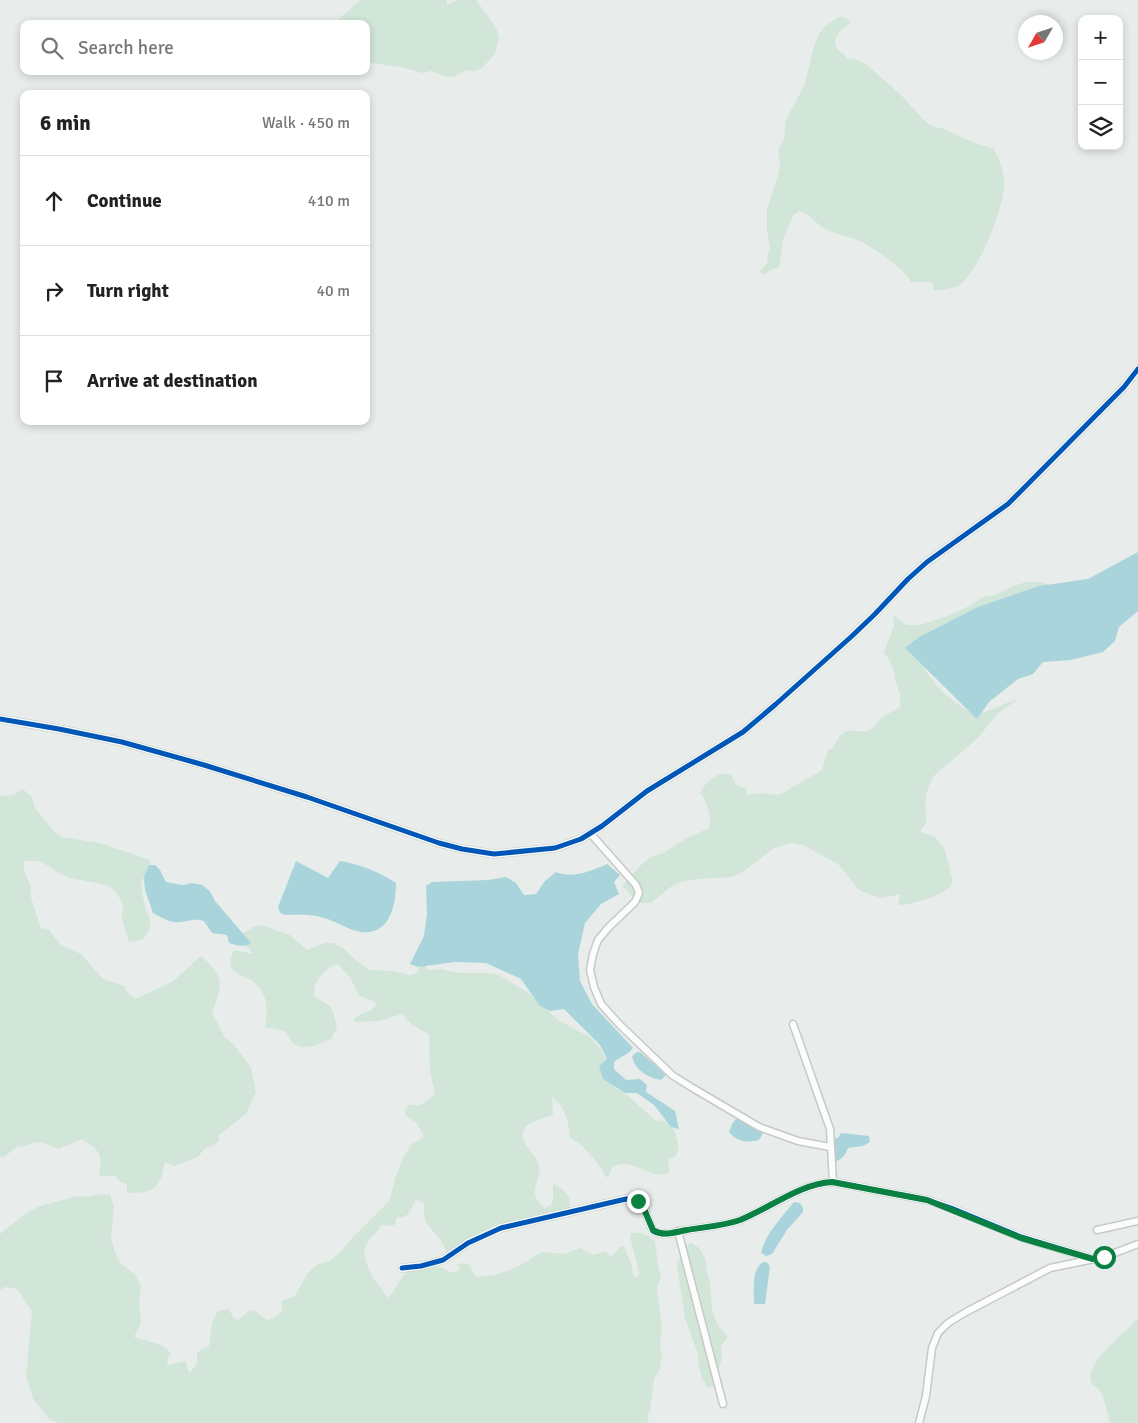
<!DOCTYPE html>
<html lang="en">
<head>
<meta charset="utf-8">
<style>
	body { margin:0; font-family:Signika,sans-serif; background:#f2f2f2; color:#222 }
	.controls { position:absolute; right:15px; top:15px; display:grid; overflow:hidden; border-radius:10px; box-shadow:0 2px 8px #0003 }
	.controls button { width:45px; height:45px; display:grid; place-items:center; padding:0; border:0; border-bottom:1px solid #e0e0e0; background:#fff; color:#222; font:25px sans-serif }
	.compass { position:absolute; left:1018px; top:15px; width:45px; height:45px; border-radius:50%; background:#fff; box-shadow:0 2px 8px #0003; rotate:231deg }
	.stop { position:absolute; width:15px; height:15px; margin:-11px; border:4px solid #0b8043; border-radius:50%; background:#fff }
	.stop.end { background:#0b8043; border-color:#fff; box-shadow:0 1px 5px #0008 }
	.list { margin:0; padding:0; list-style:none }
	h2 { display:flex; justify-content:space-between; align-items:center; height:65px; margin:0; padding:0 20px; font-size:21px }
	h2 small { font-size:16px; font-weight:400; color:#767676 }
	.list li { display:grid; grid-template-columns:32px 1fr auto; gap:15px; align-items:center; box-sizing:border-box; height:90px; padding:0 20px; border-top:1px solid #e0e0e0 }
	.list b { display:block; font-size:19px; white-space:nowrap }
	.list em { font-size:16px; font-style:normal; color:#767676 }
	.icon { flex:none; width:28px; height:28px; fill:none; stroke:currentColor; stroke-width:2; stroke-linecap:round; stroke-linejoin:round }
	.map { position:relative; flex:none; width:1138px; height:1423px; overflow:hidden }
	.search { position:absolute; background:#fff; box-shadow:0 2px 8px #0003; left:20px; top:20px; width:350px; height:55px; display:flex; align-items:center; gap:12px; box-sizing:border-box; padding:0 18px; border-radius:10px; color:#767676; font-size:19px }
	.panel { position:absolute; background:#fff; box-shadow:0 2px 8px #0003; left:20px; top:90px; width:350px; height:335px; border-radius:10px }
	.map>svg:first-child { display:block }
</style>
</head>
<body>
<div class="map">
<svg width="1138" height="1423" viewBox="0 0 1138 1423">
	<rect width="100%" height="100%" fill="#e8edeb"/>
	<path fill="#d1e6d8" d="M 360,0 L 447,0 L 447,5 L 457,0 L 476,0 L 490,19 L 497,30 L 499,39 L 495,54 L 482,68 L 475,71 L 467,70 L 456,76 L 446,77 L 431,71 L 422,73 L 405,68 L 366,62 L 366,24 L 334,24 Z
		M 839,17 C 845,17 848,18 851,23 C 844,27 832,37 836,46 C 837,51 844,53 847,58 L 858,60 L 867,65 L 900,94 L 924,120 L 931,126 L 944,129 L 970,141 L 994,149 C 999,159 1004,170 1004,182 C 1005,207 979,272 958,286 C 952,289 943,289 935,291 L 933,290 L 933,284 L 930,282 L 911,282 C 903,267 868,243 852,238 C 843,235 834,234 826,229 C 816,225 811,214 800,211 L 794,214 L 783,240 L 779,268 L 776,268 L 764,274 L 759,272 L 768,262 L 767,256 L 770,248 L 767,231 L 767,210 L 779,171 L 780,164 L 778,151 L 784,139 L 786,120 L 805,84 L 814,46 L 819,34 L 825,26 Z
		M 1027,582 L 1040,582 L 1074,593 L 925,660 C 925,663 924,666 925,668 C 930,683 965,716 981,713 C 991,711 1006,702 1018,699 L 997,714 L 978,738 L 943,768 C 926,778 923,803 927,821 L 920,832 L 934,836 L 944,848 L 953,881 C 950,895 915,903 902,905 L 899,905 L 898,901 L 901,894 L 881,898 L 863,892 L 858,889 L 838,864 L 803,845 L 792,843 L 774,848 L 744,871 L 733,877 L 696,879 L 680,882 L 669,888 L 651,903 L 639,903 L 622,886 L 642,864 L 651,857 L 663,853 L 685,839 L 709,828 C 712,817 708,802 700,793 C 706,781 718,770 731,775 L 736,785 L 746,788 L 747,795 L 761,793 L 777,795 L 783,793 L 822,770 L 828,750 L 833,748 C 846,718 856,738 872,729 C 876,726 876,722 880,719 C 885,714 894,712 900,707 L 900,695 L 895,680 L 893,667 L 884,652 L 894,626 L 893,615 L 907,625 L 920,625 L 948,616 L 971,605 L 982,597 L 995,595 L 1015,585 Z
		M 23,789 L 32,797 L 35,808 L 52,829 L 61,837 L 100,843 L 150,860 L 149,873 L 141,881 C 142,890 143,898 145,906 C 150,923 156,924 142,940 L 129,942 L 122,919 L 123,904 L 116,892 L 107,885 L 70,878 L 58,873 L 49,866 L 37,861 L 23,861 L 25,874 L 30,884 L 31,897 L 41,928 L 48,929 L 61,945 L 81,954 L 103,979 L 124,986 L 127,992 L 135,999 L 172,982 L 201,956 C 226,978 222,985 212,1013 L 225,1037 L 233,1044 L 251,1067 L 256,1092 L 246,1114 L 219,1135 L 219,1141 L 213,1146 L 205,1148 L 198,1157 L 174,1166 L 165,1162 C 160,1189 155,1193 128,1193 L 127,1191 L 127,1184 L 121,1182 L 115,1176 L 99,1176 C 103,1153 100,1151 82,1139 L 59,1149 L 42,1143 L 36,1142 L 25,1146 L 17,1147 L 4,1157 L 0,1157 L 0,796 L 13,795 Z
		M 261,925 L 290,935 L 307,950 L 325,943 L 333,943 L 343,948 L 358,962 L 370,970 L 393,971 L 411,975 L 416,973 L 423,963 L 428,970 L 440,969 L 461,973 L 488,973 L 499,975 L 530,994 L 558,1020 L 590,1037 L 600,1048 L 607,1061 L 614,1087 L 626,1094 L 655,1120 L 664,1121 L 670,1125 L 675,1132 L 679,1147 L 676,1156 L 668,1159 L 670,1172 C 650,1183 635,1155 612,1167 L 609,1177 L 606,1177 C 600,1164 583,1144 570,1138 C 569,1123 565,1106 552,1097 L 553,1115 C 545,1118 527,1121 523,1131 C 519,1143 537,1154 539,1165 C 542,1184 525,1189 544,1208 L 550,1206 L 553,1201 L 553,1185 L 555,1184 C 562,1189 572,1196 570,1206 C 566,1220 498,1232 484,1237 C 472,1241 460,1249 449,1254 C 444,1249 443,1242 438,1237 C 426,1221 424,1226 424,1204 L 416,1199 C 411,1208 410,1219 397,1217 L 395,1224 L 392,1226 L 381,1225 C 377,1235 370,1236 367,1243 C 358,1262 378,1284 388,1298 C 396,1291 399,1278 407,1272 C 415,1267 430,1266 439,1267 C 450,1269 448,1276 461,1269 L 457,1264 L 464,1263 L 468,1264 L 477,1277 L 495,1275 L 517,1267 L 542,1252 L 564,1254 L 580,1248 L 593,1255 L 606,1251 L 611,1257 L 618,1249 L 621,1246 L 624,1247 L 632,1266 L 633,1275 L 637,1278 L 639,1272 L 630,1237 L 631,1233 C 642,1231 646,1234 655,1241 L 658,1265 L 661,1277 L 657,1289 L 662,1328 L 660,1343 L 662,1356 L 660,1369 L 654,1379 L 650,1411 L 647,1414 L 649,1423 L 58,1423 L 50,1420 L 33,1399 L 26,1376 L 32,1311 L 17,1289 L 5,1287 L 0,1290 L 0,1234 L 28,1212 L 40,1206 L 77,1196 C 89,1199 99,1192 110,1195 L 114,1207 L 111,1239 L 116,1255 L 120,1263 L 135,1275 L 141,1286 L 139,1302 L 141,1323 L 134,1337 C 146,1341 163,1343 171,1353 L 167,1360 L 168,1365 L 186,1361 L 188,1371 L 190,1372 L 197,1364 L 197,1352 L 209,1346 L 212,1322 L 218,1311 L 229,1309 L 233,1317 L 238,1320 L 249,1311 L 254,1310 L 267,1320 L 274,1318 L 282,1311 L 281,1301 L 294,1297 L 308,1273 L 314,1267 L 318,1264 L 329,1261 L 341,1252 L 351,1239 L 390,1200 L 395,1178 L 403,1158 L 412,1144 L 424,1137 L 417,1123 L 405,1115 L 405,1109 L 410,1104 C 420,1109 427,1100 435,1094 L 430,1071 L 429,1035 L 410,1023 L 402,1014 L 379,1021 L 354,1022 L 354,1019 C 362,1010 369,1016 376,1004 L 373,1001 L 359,996 L 351,979 L 338,964 C 325,967 311,984 315,997 L 330,1006 L 333,1011 L 337,1028 L 331,1039 L 314,1046 L 301,1047 L 292,1043 L 285,1031 L 265,1027 C 268,1011 268,994 255,983 C 242,972 222,976 234,950 L 254,954 L 240,940 L 241,935 L 253,927 Z
		M 692,1243 L 699,1248 L 705,1258 L 707,1273 L 710,1281 L 712,1312 L 719,1327 L 728,1336 L 721,1347 L 722,1358 L 714,1386 L 707,1388 L 702,1378 L 699,1367 L 697,1351 L 685,1318 L 677,1267 L 677,1260 L 681,1258 L 688,1244 Z
		M 1138,1318 L 1138,1423 L 1110,1423 C 1108,1415 1104,1396 1099,1390 C 1096,1386 1093,1386 1091,1382 C 1084,1362 1127,1332 1138,1318 Z"/>
	<path fill="#a9d4db" d="M 1138,552 L 1138,611 L 1119,627 L 1115,641 L 1103,652 L 1071,660 L 1043,662 L 1033,674 L 1018,679 L 989,702 L 977,719 L 905,648 L 919,637 L 978,607 L 1039,586 L 1088,579 Z
		M 296,861 L 328,878 L 340,861 C 360,864 379,872 396,883 C 396,910 387,941 353,930 C 342,926 331,919 320,917 C 309,914 297,915 285,915 L 280,913 L 278,907 Z
		M 607,864 L 620,875 L 614,882 L 619,894 L 601,904 L 585,923 L 578,954 L 580,981 L 592,1004 L 633,1048 C 627,1056 621,1056 614,1062 L 614,1069 L 626,1080 L 640,1079 L 647,1085 L 646,1092 L 675,1111 L 679,1129 L 671,1127 L 654,1105 L 637,1093 L 625,1093 L 603,1079 L 599,1066 L 607,1059 L 600,1045 L 564,1009 L 550,1011 L 540,1006 L 521,979 L 486,963 L 455,962 L 418,967 L 410,964 L 424,936 L 427,914 L 426,886 L 432,882 L 488,880 L 506,877 L 516,883 L 524,895 L 536,894 L 545,881 L 556,872 C 571,879 592,871 607,864 Z
		M 149,865 L 155,865 L 160,870 L 166,882 L 183,885 L 192,883 L 202,885 L 210,891 L 215,901 L 251,943 C 244,948 236,945 229,943 L 227,935 L 212,933 L 204,921 C 194,918 190,921 180,922 C 171,924 161,917 153,913 L 145,890 L 144,877 Z
		M 637,1052 L 640,1052 L 666,1075 L 661,1080 C 649,1078 634,1070 632,1056 Z
		M 736,1119 L 750,1123 L 764,1132 L 759,1140 C 746,1143 738,1142 729,1132 L 732,1124 Z
		M 841,1133 L 869,1136 L 870,1142 L 863,1146 L 848,1148 C 845,1156 840,1162 831,1162 L 830,1139 L 838,1138 Z
		M 794,1202 L 800,1203 L 803,1208 L 803,1212 L 787,1230 L 772,1254 L 766,1256 L 761,1253 C 765,1234 782,1217 794,1202 Z
		M 763,1262 L 768,1263 L 770,1267 L 765,1304 L 754,1304 C 754,1291 751,1270 763,1262 Z"/>
	<g fill="none" stroke-linecap="round" stroke-linejoin="round">
		<defs>
			<path id="street" d="M 0,719 L 59,729 L 122,742 L 204,765 L 307,797 L 439,843 L 462,849 L 494,854 L 555,848 L 581,839 L 602,826 L 647,791 L 743,732 L 776,704 L 852,636 L 875,614 L 908,579 L 927,562 L 1008,504 L 1124,387 L 1138,369
				M 590,833 L 636,885 L 639,893 L 635,902 L 608,928 L 598,940 L 593,954 L 590,970 L 594,987 L 601,1004 L 619,1024 L 672,1075 L 691,1087 L 759,1127 L 798,1141 L 830,1147
				M 793,1024 L 830,1129 L 833,1182
				M 1097,1230 L 1138,1221
				M 678,1231 L 723,1404
				M 402,1268 L 421,1266 L 443,1260 L 468,1243 L 501,1228 L 626,1199 L 639,1201 L 644,1209 L 653,1231 C 664,1237 675,1232 687,1230 C 704,1227 723,1226 740,1220 C 770,1208 800,1184 833,1182 L 927,1200 L 951,1208 L 1021,1237 L 1093,1259
				M 919,1423 L 926,1396 L 932,1348 L 938,1333 L 948,1323 L 966,1312 L 1050,1268 L 1104,1257 L 1138,1244"/>
		</defs>
		<use href="#street" stroke="#c5cac8" stroke-width="9"/>
		<use href="#street" stroke="#fcfcfc" stroke-width="6"/>
		<defs>
			<path id="cycleway" d="M 0,719 L 59,729 L 122,742 L 204,765 L 307,797 L 439,843 L 462,849 L 494,854 L 555,848 L 581,839 L 602,826 L 647,791 L 743,732 L 776,704 L 852,636 L 875,614 L 908,579 L 927,562 L 1008,504 L 1124,387 L 1138,369
				M 402,1268 L 421,1266 L 443,1260 L 468,1243 L 501,1228 L 626,1199 L 639,1201 L 644,1209 L 653,1231 C 664,1237 675,1232 687,1230 C 704,1227 723,1226 740,1220 C 770,1208 800,1184 833,1182 L 927,1200 L 951,1208 L 1021,1237 L 1093,1259"/>
		</defs>
		<use href="#cycleway" stroke="#f7fbf9" stroke-width="8"/>
		<use href="#cycleway" stroke="#0057b8" stroke-width="5"/>
	</g>
	<g fill="none" stroke-linecap="round" stroke-linejoin="round">
		<path stroke="#0b8043" stroke-width="6" d="M 638,1201 L 644,1209 L 653,1230 C 663,1237 675,1232 687,1230 C 704,1227 723,1226 740,1220 C 770,1208 799,1184 832,1182 L 927,1200 L 1021,1238 L 1093,1259 L 1104,1257"/>
	</g>
</svg>
<div class="controls">
<button>+</button>
<button>−</button>
<button><svg class="icon" aria-label="layers" viewBox="0 0 24 24"><path d="M12 4l9 5-9 5-9-5zM3 14l9 5 9-5"/></svg></button>
</div>
<svg class="compass" viewBox="-18 -18 36 36"><path d="M0-13l5 13h-10z" fill="#e53935"/><path d="M0 13l5-13h-10z" fill="#767676"/></svg>
<div class="stop" style="left:1104px;top:1257px"></div>
<div class="stop end" style="left:638px;top:1201px"></div>
<div class="search"><svg class="icon" aria-label="search" viewBox="0 0 24 24"><circle cx="10" cy="10" r="6"/><path d="M15 15l6 6"/></svg>Search here</div>
<section class="panel">
<h2>6 min<small>Walk · 450 m</small></h2>
<ul class="list">
<li><svg class="icon" aria-label="ahead" viewBox="0 0 24 24"><path d="M12 20V5M6 11l6-6 6 6"/></svg><div><b>Continue</b></div><em>410 m</em></li>
<li><svg class="icon" aria-label="right" viewBox="0 0 24 24"><path d="M7 20v-9h11M14 6l5 5-5 5"/></svg><div><b>Turn right</b></div><em>40 m</em></li>
<li><svg class="icon" aria-label="arrive" viewBox="0 0 24 24"><path d="M6 21V4h12l-3 4 3 4H6"/></svg><div><b>Arrive at destination</b></div></li>
</ul>
</section>
</div>
</body>
</html>
